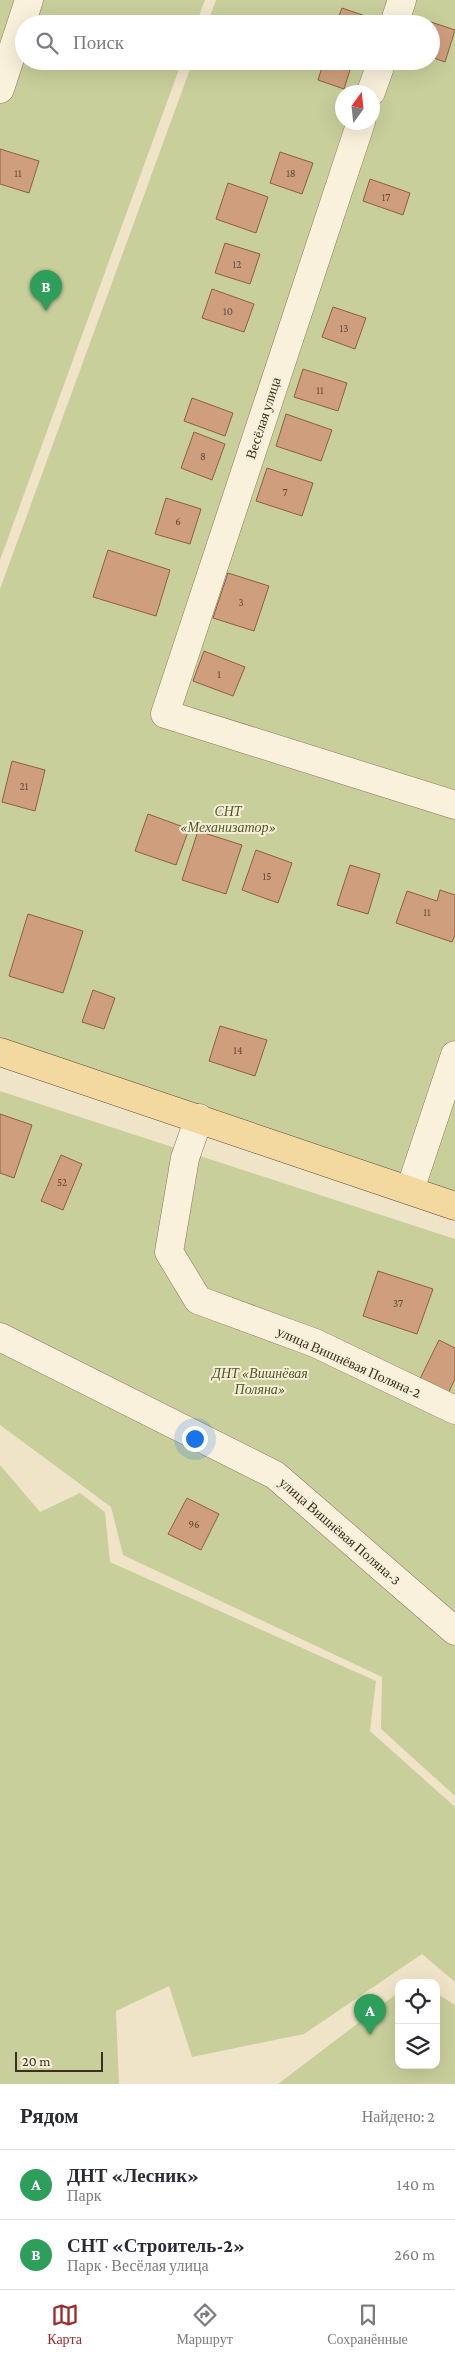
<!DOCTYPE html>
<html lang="ru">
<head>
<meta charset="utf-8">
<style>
	body { margin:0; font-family:"Crimson Pro",serif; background:#f7f7f7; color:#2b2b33 }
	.controls { position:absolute; right:15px; bottom:15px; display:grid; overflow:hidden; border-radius:10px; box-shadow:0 5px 20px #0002 }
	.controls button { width:45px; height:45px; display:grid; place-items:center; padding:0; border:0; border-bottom:1px solid #e1e1e2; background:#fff; color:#2b2b33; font:25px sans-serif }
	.compass { position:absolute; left:335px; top:85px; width:45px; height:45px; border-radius:50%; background:#fff; box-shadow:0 5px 20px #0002; rotate:15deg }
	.scale { position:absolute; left:15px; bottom:12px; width:88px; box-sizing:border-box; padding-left:5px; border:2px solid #3d2e20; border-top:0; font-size:14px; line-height:18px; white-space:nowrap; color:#3d2e20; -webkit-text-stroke:4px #f7eed8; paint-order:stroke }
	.you { position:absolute; left:194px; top:1438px; width:18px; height:18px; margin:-12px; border:4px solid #fff; border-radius:50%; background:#1a73e8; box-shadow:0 0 0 8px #1a73e833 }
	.badge { display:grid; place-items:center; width:32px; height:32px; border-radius:50%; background:#9e2a2b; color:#fff; font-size:16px; font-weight:700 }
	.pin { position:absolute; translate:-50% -41px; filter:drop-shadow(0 1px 2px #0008) }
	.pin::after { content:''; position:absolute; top:26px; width:18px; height:15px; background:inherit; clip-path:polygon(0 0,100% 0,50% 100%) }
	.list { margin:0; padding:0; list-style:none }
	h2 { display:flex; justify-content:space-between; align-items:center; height:65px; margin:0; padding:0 20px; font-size:21px }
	h2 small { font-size:16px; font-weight:400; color:#7c7c81 }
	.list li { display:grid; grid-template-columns:32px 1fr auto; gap:15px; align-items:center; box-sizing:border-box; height:70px; padding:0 20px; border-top:1px solid #e1e1e2 }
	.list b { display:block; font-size:19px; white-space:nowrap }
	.list p { margin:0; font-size:16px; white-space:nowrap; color:#7c7c81 }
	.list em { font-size:16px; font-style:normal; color:#7c7c81 }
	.icon { flex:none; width:28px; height:28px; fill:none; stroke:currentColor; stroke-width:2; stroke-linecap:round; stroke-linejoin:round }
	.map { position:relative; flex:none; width:455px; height:2084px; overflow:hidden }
	.search { position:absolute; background:#fff; box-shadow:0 5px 20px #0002; left:15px; right:15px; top:15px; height:55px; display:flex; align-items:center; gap:12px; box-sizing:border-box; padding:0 18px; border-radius:28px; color:#7c7c81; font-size:19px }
	.sheet { height:205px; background:#fff }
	nav { display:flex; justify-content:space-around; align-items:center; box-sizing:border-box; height:70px; border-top:1px solid #e1e1e2; background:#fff; font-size:14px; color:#7c7c81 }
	nav a { display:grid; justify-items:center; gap:2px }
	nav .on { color:#9e2a2b }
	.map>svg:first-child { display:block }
</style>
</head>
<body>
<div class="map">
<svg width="455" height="2084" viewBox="0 0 455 2084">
	<rect width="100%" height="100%" fill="#f0e4c8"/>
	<path fill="#c9cf9b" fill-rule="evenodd" d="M 0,0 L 205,0 L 196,24 L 24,24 L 24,61 L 182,61 L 0,560 Z
		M 216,0 L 455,0 L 455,1209 L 0,1050 L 0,589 L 193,61 L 431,61 L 431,24 L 207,24 ZM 342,92 L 372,92 L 372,122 L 342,122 Z
		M 0,1091 L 455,1239 L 455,1796 L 381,1729 L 382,1677 L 123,1555 L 111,1507 L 0,1425 Z
		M 0,1465 L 40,1512 L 80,1493 L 105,1512 L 110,1562 L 376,1681 L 370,1731 L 455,1807 L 455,1982 L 422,1954 L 304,2034 L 192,2057 L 169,1986 L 116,2011 L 119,2084 L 0,2084 Z
		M 399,1992 L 399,2065 L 436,2065 L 436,1993 L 455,2005 L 455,2084 L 278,2084 Z"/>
	<path fill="#cf9f7d" stroke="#8d5f41" d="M 342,8 L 371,18 L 369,24 L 336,24 Z
		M 425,20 L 455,30 L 445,62 L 431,57 L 431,24 L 423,24 Z
		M 324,61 L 350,70 L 344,89 L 318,80 Z
		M 0,149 L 39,161 L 29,193 L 0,184 Z
		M 280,152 L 313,163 L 302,194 L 270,183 Z
		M 370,179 L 410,193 L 403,215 L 363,201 Z
		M 228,183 L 268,197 L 256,233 L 216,219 Z
		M 225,243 L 260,254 L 250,284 L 215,273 Z
		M 212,289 L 254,304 L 244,332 L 202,318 Z
		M 333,307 L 366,318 L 355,349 L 322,337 Z
		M 303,369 L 347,383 L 338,411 L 294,397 Z
		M 192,398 L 233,413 L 225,436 L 184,421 Z
		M 286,414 L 332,430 L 321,461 L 276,446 Z
		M 194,432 L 225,444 L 212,480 L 181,468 Z
		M 267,468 L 313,483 L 302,516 L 256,501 Z
		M 166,498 L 201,509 L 190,544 L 155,534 Z
		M 108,550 L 170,570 L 156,616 L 93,597 Z
		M 228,573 L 269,586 L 254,631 L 213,618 Z
		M 204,651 L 245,667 L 233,696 L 193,681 Z
		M 12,761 L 45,770 L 35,811 L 2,802 Z
		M 148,814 L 189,829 L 176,865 L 135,851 Z
		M 198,831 L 242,845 L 226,894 L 182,880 Z
		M 256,850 L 292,863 L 278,903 L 242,890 Z
		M 350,865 L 380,874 L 368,914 L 337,905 Z
		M 440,890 L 455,895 L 455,935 L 452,942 L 396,923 L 407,891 L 437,901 Z
		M 28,914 L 83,931 L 63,993 L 9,976 Z
		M 93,990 L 115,998 L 104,1029 L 82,1022 Z
		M 220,1026 L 267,1040 L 255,1076 L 209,1061 Z
		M 0,1114 L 32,1125 L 14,1178 L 0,1173 Z
		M 61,1155 L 82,1164 L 63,1210 L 41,1201 Z
		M 378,1271 L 433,1289 L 417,1334 L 363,1316 Z
		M 439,1340 L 455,1348 L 455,1379 L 445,1400 L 416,1387 Z
		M 187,1498 L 219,1514 L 201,1550 L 168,1534 Z"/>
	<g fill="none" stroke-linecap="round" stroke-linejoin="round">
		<defs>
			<path id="minor" d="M 394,24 L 402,0
				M 0,89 L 29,0
				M 371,92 L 382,61
				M 361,122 L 165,714 L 455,805
				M 199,1118 L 185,1158 L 169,1252 L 198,1300 L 315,1343 L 455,1410
				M 410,1190 L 455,1055
				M 0,1337 L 275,1475 L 455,1631"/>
			<path id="major" d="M 0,1052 L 455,1206"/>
		</defs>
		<use href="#minor" stroke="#8d765c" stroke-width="29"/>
		<use href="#major" stroke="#5b4430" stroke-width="29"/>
		<use href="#minor" stroke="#faf1dc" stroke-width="28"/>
		<use href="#major" stroke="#f3d9a0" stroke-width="28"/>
	</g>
	<g text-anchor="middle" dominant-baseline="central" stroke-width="4" stroke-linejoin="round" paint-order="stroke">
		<g font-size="11" fill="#624a37">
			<text x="18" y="173">11</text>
			<text x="291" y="173">18</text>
			<text x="386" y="197">17</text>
			<text x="237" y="264">12</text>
			<text x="228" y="311">10</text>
			<text x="344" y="328">13</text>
			<text x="320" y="390">11</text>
			<text x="203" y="456">8</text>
			<text x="285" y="492">7</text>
			<text x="178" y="521">6</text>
			<text x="241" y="602">3</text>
			<text x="219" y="674">1</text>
			<text x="24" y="786">21</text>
			<text x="267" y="876">15</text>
			<text x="427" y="912">11</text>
			<text x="238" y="1050">14</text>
			<text x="62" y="1182">52</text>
			<text x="398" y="1303">37</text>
			<text x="194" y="1524">96</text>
		</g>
		<g font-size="14" fill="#3d2e20" stroke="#f7eed8">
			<text transform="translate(263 418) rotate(-72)">Весёлая улица</text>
			<text transform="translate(349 1362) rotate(24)">улица Вишнёвая Поляна-2</text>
			<text transform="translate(340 1531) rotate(41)">улица Вишнёвая Поляна-3</text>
		</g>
		<g font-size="14" font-style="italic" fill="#4d5a26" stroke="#f7eed8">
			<text x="228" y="811">СНТ<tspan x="228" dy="16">«Механизатор»</tspan></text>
			<text x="260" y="1373">ДНТ «Вишнёвая<tspan x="260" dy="16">Поляна»</tspan></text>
		</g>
	</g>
</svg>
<div class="controls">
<button><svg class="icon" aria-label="locate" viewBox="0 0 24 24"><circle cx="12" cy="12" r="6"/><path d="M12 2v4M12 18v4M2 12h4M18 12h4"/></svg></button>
<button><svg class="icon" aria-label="layers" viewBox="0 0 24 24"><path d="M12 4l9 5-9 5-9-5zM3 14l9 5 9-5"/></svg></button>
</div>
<svg class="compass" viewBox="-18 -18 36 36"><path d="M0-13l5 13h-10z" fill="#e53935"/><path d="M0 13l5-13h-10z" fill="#7c7c81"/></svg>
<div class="scale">20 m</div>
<div class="you"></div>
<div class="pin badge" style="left:370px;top:2035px;background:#2e9e5b">A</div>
<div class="pin badge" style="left:46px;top:311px;background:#2e9e5b">B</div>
<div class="search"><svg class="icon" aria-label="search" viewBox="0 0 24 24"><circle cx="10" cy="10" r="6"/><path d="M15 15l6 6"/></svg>Поиск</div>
</div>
<section class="sheet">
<h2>Рядом<small>Найдено: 2</small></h2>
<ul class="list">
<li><span class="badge" style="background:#2e9e5b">A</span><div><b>ДНТ «Лесник»</b><p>Парк</p></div><em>140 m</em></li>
<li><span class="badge" style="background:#2e9e5b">B</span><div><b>СНТ «Строитель-2»</b><p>Парк · Весёлая улица</p></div><em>260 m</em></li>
</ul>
</section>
<nav>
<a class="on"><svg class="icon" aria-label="map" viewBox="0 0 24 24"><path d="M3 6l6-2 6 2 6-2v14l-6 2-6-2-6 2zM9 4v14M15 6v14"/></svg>Карта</a>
<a><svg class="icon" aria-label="directions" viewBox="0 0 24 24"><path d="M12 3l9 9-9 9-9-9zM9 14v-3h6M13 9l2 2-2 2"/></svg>Маршрут</a>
<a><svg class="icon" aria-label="saved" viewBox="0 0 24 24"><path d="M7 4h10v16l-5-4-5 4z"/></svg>Сохранённые</a>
</nav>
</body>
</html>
